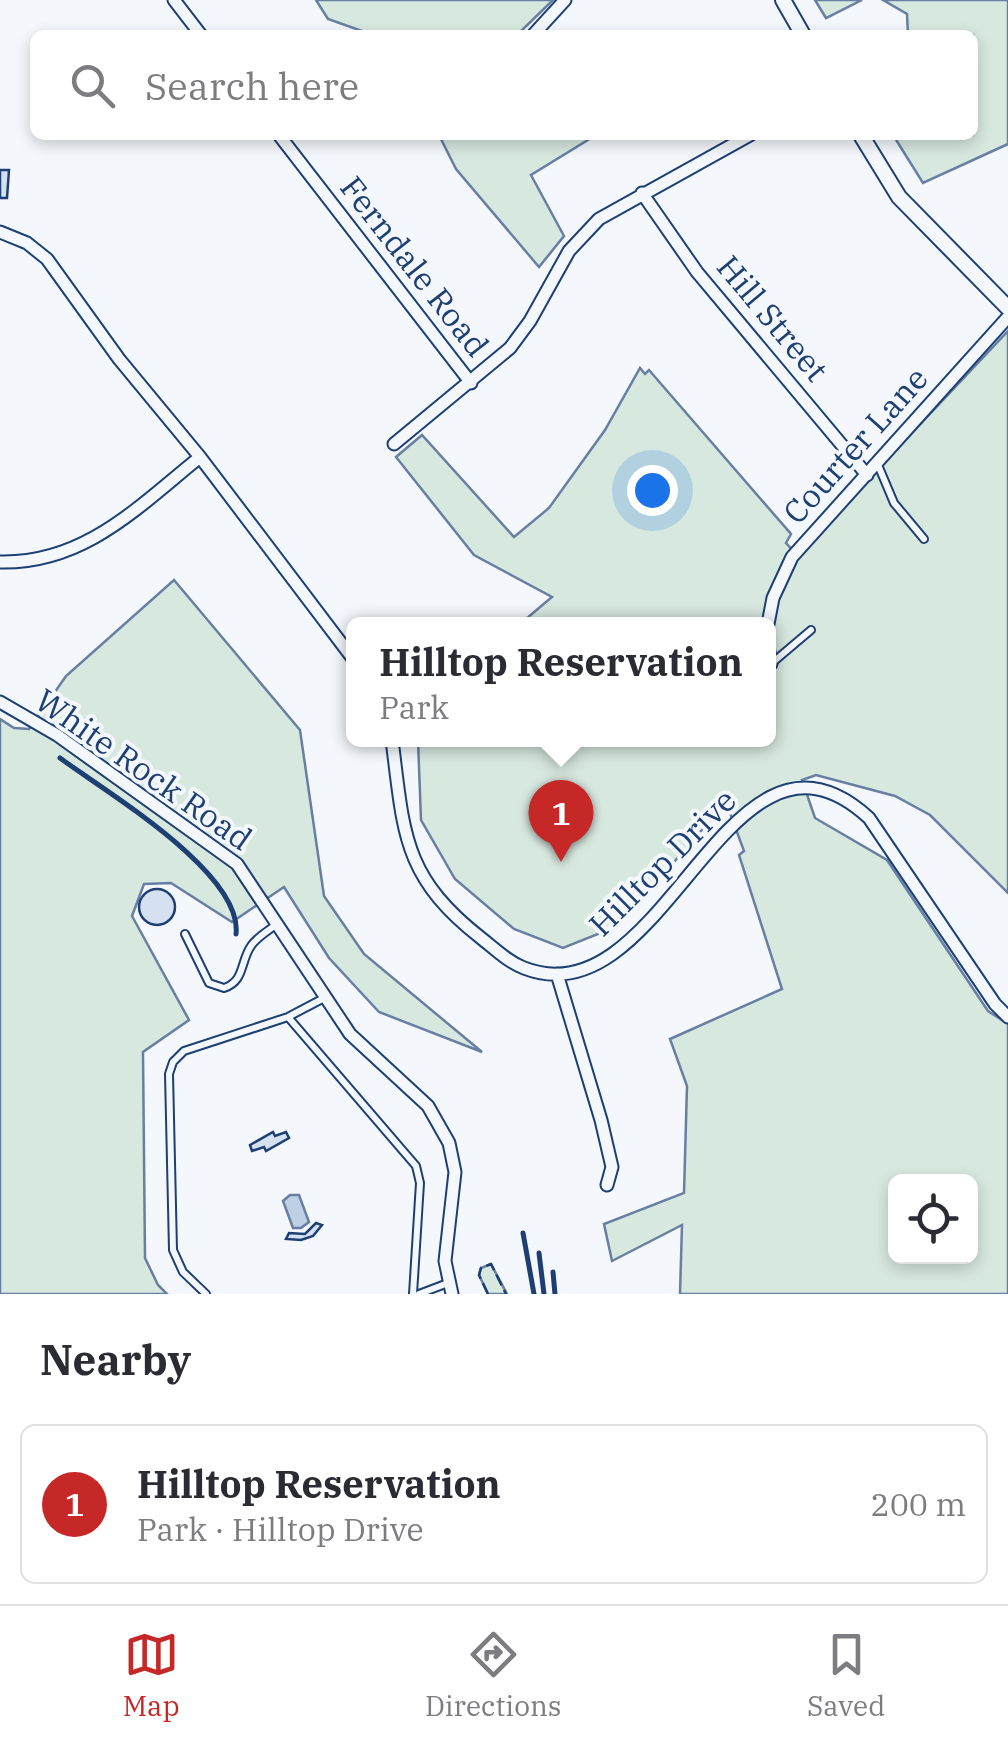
<!DOCTYPE html>
<html lang="en">
<head>
<meta charset="utf-8">
<style>
	body { margin:0; font-family:"IBM Plex Serif",serif; background:#f2f2f3; color:#2b2b33 }
	.controls { position:absolute; right:30px; bottom:30px; display:grid; overflow:hidden; border-radius:15px; box-shadow:0 5px 15px #0003 }
	.controls button { width:90px; height:90px; display:grid; place-items:center; padding:0; border:0; border-bottom:2px solid #e1e1e2; background:#fff; color:#2b2b33; font:50px sans-serif }
	.you { position:absolute; left:652px; top:490px; width:35px; height:35px; margin:-25px; border:8px solid #fff; border-radius:50%; background:#1a73e8; box-shadow:0 0 0 15px #1a73e833 }
	.badge { display:grid; place-items:center; width:65px; height:65px; border-radius:50%; background:#c62828; color:#fff; font-size:32px; font-weight:700 }
	.pin { position:absolute; translate:-50% -82px; filter:drop-shadow(0 2px 5px #0008) }
	.pin::after { content:''; position:absolute; top:52px; width:35px; height:30px; background:inherit; clip-path:polygon(0 0,100% 0,50% 100%) }
	.popup { position:absolute; left:346px; top:617px; width:430px; height:130px; box-sizing:border-box; display:grid; place-content:center; border-radius:15px; background:#fff; filter:drop-shadow(0 2px 8px #0005); font-size:32px; white-space:nowrap; color:#7c7c81 }
	.popup b { font-size:38px; color:#2b2b33 }
	.popup::after { content:''; position:absolute; left:50%; top:100%; margin-left:-20px; border:20px solid transparent; border-top-color:#fff }
	.list { margin:0; padding:0; list-style:none }
	h2 { display:flex; justify-content:space-between; align-items:center; height:130px; margin:0; padding:0 40px; font-size:42px }
	h2 small { font-size:32px; font-weight:400; color:#7c7c81 }
	.list li { display:grid; grid-template-columns:65px 1fr auto; gap:30px; align-items:center; box-sizing:border-box; height:160px; margin:0 20px 20px; padding:0 20px; border:2px solid #e1e1e2; border-radius:15px }
	.list b { display:block; font-size:38px; white-space:nowrap }
	.list p { margin:0; font-size:32px; white-space:nowrap; color:#7c7c81 }
	.list em { font-size:32px; font-style:normal; color:#7c7c81 }
	.icon { flex:none; width:55px; height:55px; fill:none; stroke:currentColor; stroke-width:2; stroke-linecap:round; stroke-linejoin:round }
	.map { position:relative; flex:none; width:1008px; height:1294px; overflow:hidden }
	.search { position:absolute; background:#fff; box-shadow:0 5px 15px #0003; left:30px; right:30px; top:30px; height:110px; display:flex; align-items:center; gap:25px; box-sizing:border-box; padding:0 35px; border-radius:15px; color:#7c7c81; font-size:38px }
	.sheet { height:310px; background:#fff }
	nav { display:flex; justify-content:space-around; align-items:center; box-sizing:border-box; height:140px; border-top:2px solid #e1e1e2; background:#fff; font-size:28px; color:#7c7c81 }
	nav a { display:grid; justify-items:center; gap:5px }
	nav .on { color:#c62828 }
	.map>svg:first-child { display:block }
</style>
</head>
<body>
<div class="map">
<svg width="1008" height="1294" viewBox="0 0 1008 1294">
	<rect width="100%" height="100%" fill="#f4f7fb"/>
	<path fill="#d7e8df" stroke="#687fa3" stroke-width="2.5" fill-rule="evenodd" d="M 316,0 L 553,0 L 517,35 L 373,35 L 328,19 Z
		M 815,0 L 862,0 L 826,18 Z
		M 883,0 L 1008,0 L 1008,144 L 923,183 L 893,135 L 973,135 L 973,35 L 908,35 L 907,14 Z
		M 439,135 L 596,135 L 531,175 L 564,236 L 539,267 L 456,169 Z
		M 1008,331 L 1008,893 L 930,815 L 895,796 L 816,775 L 802,780 L 815,818 L 887,860 L 988,1011 L 1008,1024 L 1008,1294 L 680,1294 L 682,1225 L 612,1261 L 604,1224 L 684,1193 L 687,1086 L 670,1039 L 782,989 L 739,855 L 744,851 L 727,805 L 723,806 L 618,926 L 563,948 L 514,929 L 455,879 L 421,820 L 418,740 L 768,740 L 768,624 L 520,624 L 552,597 L 474,555 L 396,457 L 422,435 L 514,537 L 549,508 L 605,430 L 640,368 L 645,374 L 649,370 L 791,534 L 786,543 L 797,555 ZM 896,1182 L 970,1182 L 970,1256 L 896,1256 Z
		M 174,580 L 300,730 L 324,896 L 364,954 L 482,1052 L 379,1012 L 329,958 L 284,887 L 232,922 L 171,883 L 144,884 L 132,916 L 189,1020 L 143,1052 L 145,1258 L 158,1285 L 167,1294 L 0,1294 L 0,719 L 14,728 L 29,729 L 66,676 Z
		M 491,1264 L 507,1294 L 488,1294 L 479,1275 L 481,1268 Z"/>
	<path fill="#bed0e5" stroke="#687fa3" stroke-width="2.5" d="M 290,1195 L 299,1195 L 309,1222 L 301,1228 L 293,1228 L 283,1201 Z"/>
	<path fill="#d5e0f0" stroke="#1d3f73" stroke-width="2.5" d="M 0,170 L 9,170 L 7,198 L 0,198 Z
		M139 907a18 18 0 1 1 36 0a18 18 0 1 1-36 0Z
		M 273,1132 L 275,1136 L 286,1132 L 289,1138 L 266,1151 L 264,1147 L 252,1151 L 250,1145 Z
		M 316,1223 L 322,1225 L 313,1236 L 301,1240 L 286,1239 L 289,1233 L 305,1234 Z"/>
	<g fill="none" stroke-linecap="round" stroke-linejoin="round">
		<defs>
			<path id="service" d="M 878,465 L 894,503 L 924,539
				M 772,663 L 811,630
				M 185,934 L 209,983 L 224,988 C 245,981 240,962 251,946 C 257,937 268,931 277,924
				M 288,1017 L 416,1166 L 420,1183 L 413,1294
				M 206,1294 L 183,1272 L 173,1250 L 169,1074 L 173,1062 L 184,1051 L 288,1017 L 326,997
				M 419,1294 L 448,1283"/>
			<path id="minor" d="M 174,0 L 201,35
				M 533,35 L 565,0
				M 279,135 L 471,383
				M 642,193 L 697,272 L 867,475
				M 0,232 L 27,243 L 47,259 L 119,359 L 200,457 L 354,660
				M 394,444 L 510,348 L 530,321 L 569,251 L 599,219 L 750,135
				M 0,562 C 84,564 138,507 200,457
				M 768,624 L 773,598 L 792,557 L 1008,317
				M 768,646 L 771,664
				M 0,702 L 57,735 L 237,864 L 350,1034 L 428,1106 L 449,1143 L 455,1172 L 445,1261 L 452,1294
				M 392,740 C 404,833 402,876 481,938 C 495,949 508,962 524,968 C 666,1024 728,688 869,818 L 995,1004 L 1008,1017
				M 557,974 L 601,1120 L 612,1167 L 607,1185"/>
			<path id="tertiary" d="M 783,0 L 803,35
				M 861,135 L 899,197 L 1008,308"/>
		</defs>
		<use href="#service" stroke="#1d3f73" stroke-width="10"/>
		<use href="#minor" stroke="#1d3f73" stroke-width="15"/>
		<use href="#tertiary" stroke="#1d3f73" stroke-width="18"/>
		<use href="#service" stroke="#f4f7fb" stroke-width="6"/>
		<use href="#minor" stroke="#f4f7fb" stroke-width="11"/>
		<use href="#tertiary" stroke="#f4f7fb" stroke-width="14"/>
		<path stroke="#1d3f73" stroke-width="2.5" stroke-dasharray="12 5" stroke-linecap="butt" d="M 488,1294 L 479,1275 L 481,1268 L 491,1264 L 506,1294"/>
		<path stroke="#1d3f73" stroke-width="5" d="M 60,758 C 106,792 243,873 236,934
			M 523,1233 L 534,1294
			M 539,1253 L 544,1294
			M 553,1272 L 555,1294"/>
	</g>
	<g text-anchor="middle" dominant-baseline="central" stroke-width="8" stroke-linejoin="round" paint-order="stroke">
		<g font-size="32" fill="#1d3f73" stroke="#f4f7fb">
			<text transform="translate(415 266) rotate(52)">Ferndale Road</text>
			<text transform="translate(773 318) rotate(50)">Hill Street</text>
			<text transform="translate(855 445) rotate(-48)">Courter Lane</text>
			<text transform="translate(144 769) rotate(35)">White Rock Road</text>
			<text transform="translate(662 862) rotate(-45)">Hilltop Drive</text>
		</g>
	</g>
</svg>
<div class="controls">
<button><svg class="icon" aria-label="locate" viewBox="0 0 24 24"><circle cx="12" cy="12" r="6"/><path d="M12 2v4M12 18v4M2 12h4M18 12h4"/></svg></button>
</div>
<div class="you"></div>
<div class="pin badge" style="left:561px;top:862px">1</div>
<div class="popup"><b>Hilltop Reservation</b>Park</div>
<div class="search"><svg class="icon" aria-label="search" viewBox="0 0 24 24"><circle cx="10" cy="10" r="6"/><path d="M15 15l6 6"/></svg>Search here</div>
</div>
<section class="sheet">
<h2>Nearby<small></small></h2>
<ul class="list">
<li><span class="badge">1</span><div><b>Hilltop Reservation</b><p>Park · Hilltop Drive</p></div><em>200 m</em></li>
</ul>
</section>
<nav>
<a class="on"><svg class="icon" aria-label="map" viewBox="0 0 24 24"><path d="M3 6l6-2 6 2 6-2v14l-6 2-6-2-6 2zM9 4v14M15 6v14"/></svg>Map</a>
<a><svg class="icon" aria-label="directions" viewBox="0 0 24 24"><path d="M12 3l9 9-9 9-9-9zM9 14v-3h6M13 9l2 2-2 2"/></svg>Directions</a>
<a><svg class="icon" aria-label="saved" viewBox="0 0 24 24"><path d="M7 4h10v16l-5-4-5 4z"/></svg>Saved</a>
</nav>
</body>
</html>
